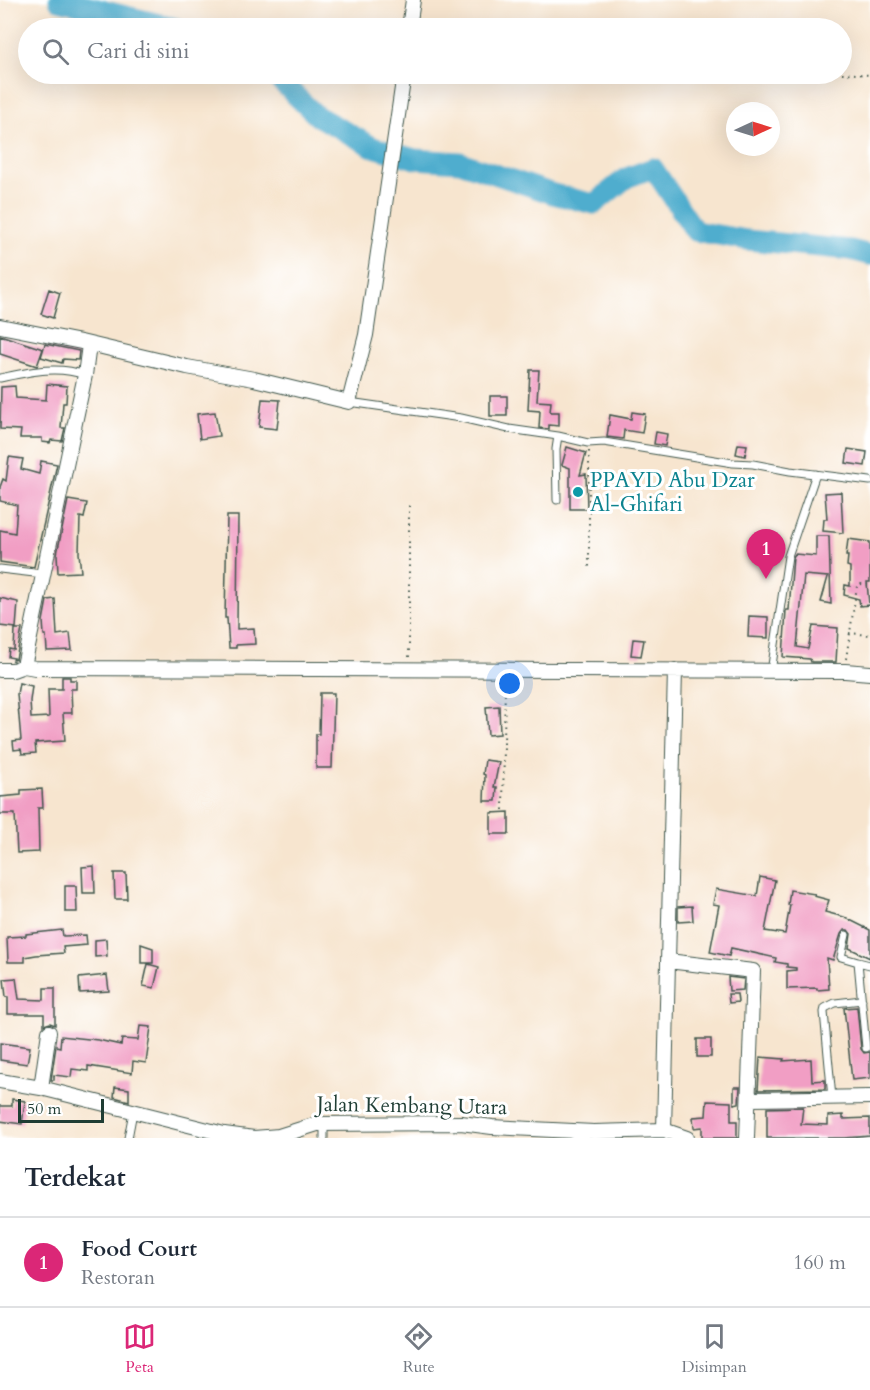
<!DOCTYPE html>
<html lang="id">
<head>
<meta charset="utf-8">
<style>
	body { margin:0; font-family:Cardo,serif; background:#f2f2f3; color:#1f2937 }
	.compass { position:absolute; left:726px; top:102px; width:54px; height:54px; border-radius:50%; background:#fff; box-shadow:0 6px 24px #0002; rotate:86deg }
	.scale { position:absolute; left:18px; bottom:15px; width:86px; box-sizing:border-box; padding-left:6px; border:3px solid #1f3d34; border-top:0; font-size:16px; line-height:21px; white-space:nowrap; color:#1f3d34; -webkit-text-stroke:4px #fff; paint-order:stroke }
	.you { position:absolute; left:510px; top:684px; width:21px; height:21px; margin:-15px; border:4px solid #fff; border-radius:50%; background:#1a73e8; box-shadow:0 0 0 9px #1a73e833 }
	.badge { display:grid; place-items:center; width:39px; height:39px; border-radius:50%; background:#db2777; color:#fff; font-size:20px; font-weight:700 }
	.pin { position:absolute; translate:-50% -50px; filter:drop-shadow(0 2px 3px #0008) }
	.pin::after { content:''; position:absolute; top:32px; width:21px; height:18px; background:inherit; clip-path:polygon(0 0,100% 0,50% 100%) }
	.list { margin:0; padding:0; list-style:none }
	h2 { display:flex; justify-content:space-between; align-items:center; height:78px; margin:0; padding:0 24px; font-size:26px }
	h2 small { font-size:20px; font-weight:400; color:#747a83 }
	.list li { display:grid; grid-template-columns:39px 1fr auto; gap:18px; align-items:center; box-sizing:border-box; height:90px; padding:0 24px; border-top:2px solid #e0e1e3 }
	.list b { display:block; font-size:22px; white-space:nowrap }
	.list p { margin:0; font-size:20px; white-space:nowrap; color:#747a83 }
	.list em { font-size:20px; font-style:normal; color:#747a83 }
	.icon { flex:none; width:33px; height:33px; fill:none; stroke:currentColor; stroke-width:2; stroke-linecap:round; stroke-linejoin:round }
	.map { position:relative; flex:none; width:870px; height:1138px; overflow:hidden }
	.search { position:absolute; background:#fff; box-shadow:0 6px 24px #0002; left:18px; right:18px; top:18px; height:66px; display:flex; align-items:center; gap:15px; box-sizing:border-box; padding:0 21px; border-radius:33px; color:#747a83; font-size:22px }
	.sheet { height:168px; background:#fff }
	nav { display:flex; justify-content:space-around; align-items:center; box-sizing:border-box; height:84px; border-top:2px solid #e0e1e3; background:#fff; font-size:16px; color:#747a83 }
	nav a { display:grid; justify-items:center; gap:3px }
	nav .on { color:#db2777 }
	.map>svg:first-child { display:block }
</style>
</head>
<body>
<div class="map">
<svg width="870" height="1138" viewBox="0 0 870 1138">
	<rect width="100%" height="100%" fill="#fff"/>
	<filter id="ink" filterUnits="userSpaceOnUse"><feTurbulence type="fractalNoise" baseFrequency=".0167" numOctaves="2"/><feDisplacementMap in="SourceGraphic" scale="12" xChannelSelector="R" yChannelSelector="G"/><feConvolveMatrix kernelMatrix="1 2 1 2 8 2 1 2 1" color-interpolation-filters="sRGB"/></filter>
	<filter id="wash" filterUnits="userSpaceOnUse"><feTurbulence type="fractalNoise" baseFrequency=".008" numOctaves="4" result="noise"/><feDisplacementMap in="SourceGraphic" scale="24" xChannelSelector="R" yChannelSelector="G"/><feGaussianBlur stdDeviation="1.35" result="paint"/><feColorMatrix in="noise" values="0 0 0 0 0 0 0 0 0 0 0 0 0 0 0 0 0 1.4 0 .05"/><feComposite in="paint" operator="in"/></filter>
	<g filter="url(#wash)">
		<rect width="100%" height="100%" fill="#f7e5cf"/>
		<g fill="none" stroke-linecap="round" stroke-linejoin="round">
			<path stroke="#50adce" stroke-width="21" d="M 59,0 L 176,28
				M 273,74 L 317,116 L 373,147 L 415,159 L 460,162 L 553,194 L 594,204 L 626,178 L 653,168 L 695,231 L 747,240 L 851,250 L 870,255"/>
		</g>
		<g id="blocks">
			<path fill="#f19ec4" d="M 49,289 L 60,293 L 53,318 L 41,314 Z
				M 0,335 L 43,349 L 37,366 L 0,354 Z
				M 45,344 L 79,351 L 78,360 L 63,359 L 62,363 L 41,357 Z
				M 530,370 L 539,370 L 537,401 L 551,402 L 550,412 L 559,412 L 559,426 L 549,425 L 549,429 L 539,428 L 540,411 L 528,410 Z
				M 47,384 L 67,386 L 66,403 L 63,403 L 61,428 L 65,428 L 62,441 L 51,440 L 50,443 L 42,442 L 42,438 L 20,438 L 21,430 L 0,429 L 1,387 L 15,386 L 16,398 L 46,400 Z
				M 490,396 L 507,396 L 507,416 L 490,416 Z
				M 262,399 L 280,400 L 277,429 L 259,427 Z
				M 215,412 L 219,436 L 200,439 L 197,414 Z
				M 632,412 L 645,414 L 642,433 L 624,430 L 623,439 L 607,437 L 610,415 L 631,419 Z
				M 656,432 L 667,434 L 665,446 L 654,444 Z
				M 738,444 L 747,445 L 745,456 L 736,454 Z
				M 567,447 L 586,453 L 580,475 L 586,474 L 587,509 L 570,509 L 570,468 L 562,465 Z
				M 848,449 L 867,452 L 865,466 L 846,463 Z
				M 9,457 L 23,459 L 21,469 L 39,474 L 41,461 L 57,464 L 34,567 L 0,562 L 0,530 L 15,533 L 17,505 L 0,501 L 0,487 L 3,479 L 6,481 Z
				M 841,492 L 843,533 L 823,531 L 824,519 L 827,519 L 825,493 Z
				M 68,500 L 87,503 L 84,518 L 80,517 L 79,553 L 81,572 L 58,573 L 57,554 Z
				M 227,516 L 238,516 L 237,629 L 254,628 L 255,644 L 236,645 L 236,648 L 229,648 L 227,618 L 225,618 Z
				M 816,536 L 829,536 L 831,604 L 821,602 L 828,577 L 804,575 L 797,647 L 808,649 L 813,626 L 838,628 L 836,662 L 811,662 L 810,659 L 783,657 L 786,610 L 789,610 L 793,557 L 795,554 L 816,556 Z
				M 848,539 L 870,542 L 870,582 L 867,582 L 869,605 L 860,606 L 859,599 L 844,595 L 845,585 L 850,586 L 850,567 L 847,566 L 848,556 L 846,556 Z
				M 0,598 L 18,602 L 16,628 L 0,626 Z
				M 55,599 L 57,635 L 70,633 L 72,650 L 47,651 L 46,635 L 44,635 L 43,621 L 47,600 Z
				M 749,616 L 768,617 L 768,638 L 748,637 Z
				M 15,629 L 22,629 L 16,659 L 13,660 L 14,658 L 8,657 L 9,649 L 14,650 Z
				M 633,639 L 644,640 L 641,656 L 631,655 Z
				M 62,677 L 70,677 L 70,680 L 76,680 L 76,689 L 71,689 L 72,713 L 63,713 L 65,741 L 35,743 L 36,753 L 22,754 L 21,749 L 14,750 L 13,741 L 21,740 L 17,694 L 19,683 L 32,686 L 30,701 L 31,718 L 49,717 L 48,689 L 62,689 Z
				M 320,693 L 334,693 L 332,768 L 316,768 L 316,734 L 319,734 Z
				M 499,706 L 500,734 L 488,735 L 486,707 Z
				M 485,760 L 499,762 L 494,787 L 497,787 L 496,801 L 484,801 L 485,775 L 483,774 Z
				M 42,789 L 43,808 L 38,808 L 39,852 L 17,853 L 15,814 L 0,814 L 0,797 L 21,795 L 21,790 Z
				M 509,812 L 509,834 L 491,834 L 491,813 Z
				M 94,866 L 95,893 L 83,893 L 82,867 Z
				M 114,873 L 126,873 L 127,899 L 115,899 Z
				M 760,877 L 775,880 L 765,931 L 785,934 L 790,905 L 788,905 L 790,890 L 815,894 L 814,896 L 829,900 L 825,912 L 844,917 L 870,930 L 870,958 L 849,948 L 851,934 L 848,930 L 844,930 L 841,934 L 833,960 L 827,958 L 829,989 L 817,990 L 817,988 L 787,989 L 787,971 L 796,970 L 796,968 L 787,967 L 787,964 L 775,962 L 776,958 L 731,948 L 729,956 L 710,952 L 719,905 L 713,904 L 716,889 L 757,896 Z
				M 65,886 L 76,886 L 77,912 L 65,912 Z
				M 692,906 L 693,921 L 678,922 L 678,907 Z
				M 62,930 L 63,936 L 86,935 L 87,945 L 63,947 L 64,953 L 36,955 L 25,957 L 25,962 L 8,962 L 7,937 L 26,936 L 26,934 Z
				M 106,939 L 107,956 L 95,957 L 95,940 Z
				M 141,944 L 153,948 L 153,963 L 141,963 Z
				M 148,964 L 159,967 L 154,988 L 143,986 Z
				M 107,975 L 109,991 L 80,993 L 79,978 Z
				M 728,977 L 744,979 L 743,990 L 729,991 Z
				M 16,978 L 19,999 L 44,1000 L 44,988 L 55,988 L 55,1025 L 50,1023 L 44,1025 L 44,1014 L 8,1014 L 8,997 L 6,997 L 4,979 Z
				M 728,994 L 737,994 L 738,1002 L 729,1003 Z
				M 857,1007 L 861,1049 L 864,1053 L 870,1052 L 870,1078 L 852,1080 L 844,1008 Z
				M 140,1026 L 151,1027 L 146,1063 L 133,1061 L 132,1073 L 88,1066 L 88,1071 L 72,1069 L 71,1077 L 54,1075 L 54,1080 L 51,1080 L 56,1046 L 60,1047 L 61,1036 L 98,1040 L 121,1045 L 122,1039 L 138,1040 Z
				M 697,1039 L 711,1039 L 711,1057 L 697,1057 Z
				M 0,1043 L 30,1047 L 27,1064 L 0,1060 Z
				M 760,1057 L 784,1059 L 783,1061 L 811,1059 L 812,1081 L 825,1080 L 825,1089 L 758,1090 Z
				M 115,1087 L 129,1089 L 129,1101 L 114,1097 Z
				M 734,1087 L 740,1087 L 739,1103 L 734,1104 Z
				M 12,1099 L 25,1101 L 22,1124 L 0,1121 L 0,1106 L 12,1106 Z
				M 707,1101 L 731,1102 L 731,1121 L 737,1121 L 737,1138 L 702,1138 L 702,1127 L 694,1128 L 693,1117 L 706,1116 Z
				M 803,1107 L 801,1124 L 828,1125 L 828,1116 L 843,1115 L 843,1119 L 870,1118 L 870,1136 L 844,1138 L 767,1138 L 767,1108 Z"/>
		</g>
	</g>
	<g filter="url(#ink)">
		<use href="#blocks" fill-opacity="0" stroke="#3f564b" stroke-width="1.5"/>
		<g fill="none" stroke-linecap="round" stroke-linejoin="round">
			<defs>
				<path id="service" d="M 0,378 C 29,372 57,365 85,375
					M 349,402 L 461,418 L 509,429 L 558,436 L 588,443 L 604,442 L 733,463 L 753,464 L 790,471 L 870,481
					M 557,500 L 556,449 L 558,436
					M 0,569 L 43,574
					M 771,672 L 788,556 L 816,474
					M 846,935 L 841,957 L 858,962
					M 866,1048 L 858,962 L 870,965
					M 832,1098 L 824,1012 L 825,1008 L 835,1003 L 862,1000
					M 324,1124 L 324,1138
					M 128,1138 L 133,1112"/>
				<path id="minor" d="M 409,28 L 413,0
					M 0,326 L 81,342 L 187,367 L 254,379 L 349,402 L 366,335 L 404,74
					M 24,666 L 85,375 L 89,345
					M 0,670 L 13,670 L 24,666 L 35,668 L 845,671 L 870,673
					M 668,961 L 753,971 L 747,1138
					M 0,1081 L 41,1088 L 224,1134 L 254,1138 L 279,1136 L 317,1124 L 461,1123 L 492,1127 L 594,1132 L 664,1130 L 687,1138
					M 41,1088 L 49,1032
					M 749,1099 L 870,1097
					M 664,1130 L 675,670"/>
			</defs>
			<use href="#service" stroke="#3f564b" stroke-width="9"/>
			<use href="#minor" stroke="#3f564b" stroke-width="16"/>
			<path stroke="#3f564b" stroke-width="2" stroke-dasharray="1.5 4.5" stroke-linecap="butt" d="M 842,73 L 870,75
				M 589,451 L 589,569
				M 849,633 L 870,635
				M 409,657 L 409,501
				M 846,659 L 857,586 L 861,584 L 870,585
				M 503,810 L 505,680"/>
			<use href="#service" stroke="#fff" stroke-width="7"/>
			<use href="#minor" stroke="#fff" stroke-width="14"/>
		</g>
	</g>
	<circle fill="#0f9aa8" stroke="#fff" stroke-width="2" cx="578" cy="492" r="6"/>
	<g text-anchor="middle" dominant-baseline="central" stroke-width="6" stroke-linejoin="round" paint-order="stroke">
		<g font-size="21" fill="#0d838f" stroke="#fff" text-anchor="start">
			<text x="590" y="480">PPAYD Abu Dzar<tspan x="590" dy="24">Al-Ghifari</tspan></text>
		</g>
		<g font-size="21" fill="#1f3d34" stroke="#fff">
			<text transform="translate(412 1106) rotate(1)">Jalan Kembang Utara</text>
		</g>
	</g>
</svg>
<svg class="compass" viewBox="-18 -18 36 36"><path d="M0-13l5 13h-10z" fill="#e53935"/><path d="M0 13l5-13h-10z" fill="#747a83"/></svg>
<div class="scale">50 m</div>
<div class="you"></div>
<div class="pin badge" style="left:766px;top:579px">1</div>
<div class="search"><svg class="icon" aria-label="search" viewBox="0 0 24 24"><circle cx="10" cy="10" r="6"/><path d="M15 15l6 6"/></svg>Cari di sini</div>
</div>
<section class="sheet">
<h2>Terdekat<small></small></h2>
<ul class="list">
<li><span class="badge">1</span><div><b>Food Court</b><p>Restoran</p></div><em>160 m</em></li>
</ul>
</section>
<nav>
<a class="on"><svg class="icon" aria-label="map" viewBox="0 0 24 24"><path d="M3 6l6-2 6 2 6-2v14l-6 2-6-2-6 2zM9 4v14M15 6v14"/></svg>Peta</a>
<a><svg class="icon" aria-label="directions" viewBox="0 0 24 24"><path d="M12 3l9 9-9 9-9-9zM9 14v-3h6M13 9l2 2-2 2"/></svg>Rute</a>
<a><svg class="icon" aria-label="saved" viewBox="0 0 24 24"><path d="M7 4h10v16l-5-4-5 4z"/></svg>Disimpan</a>
</nav>
</body>
</html>
